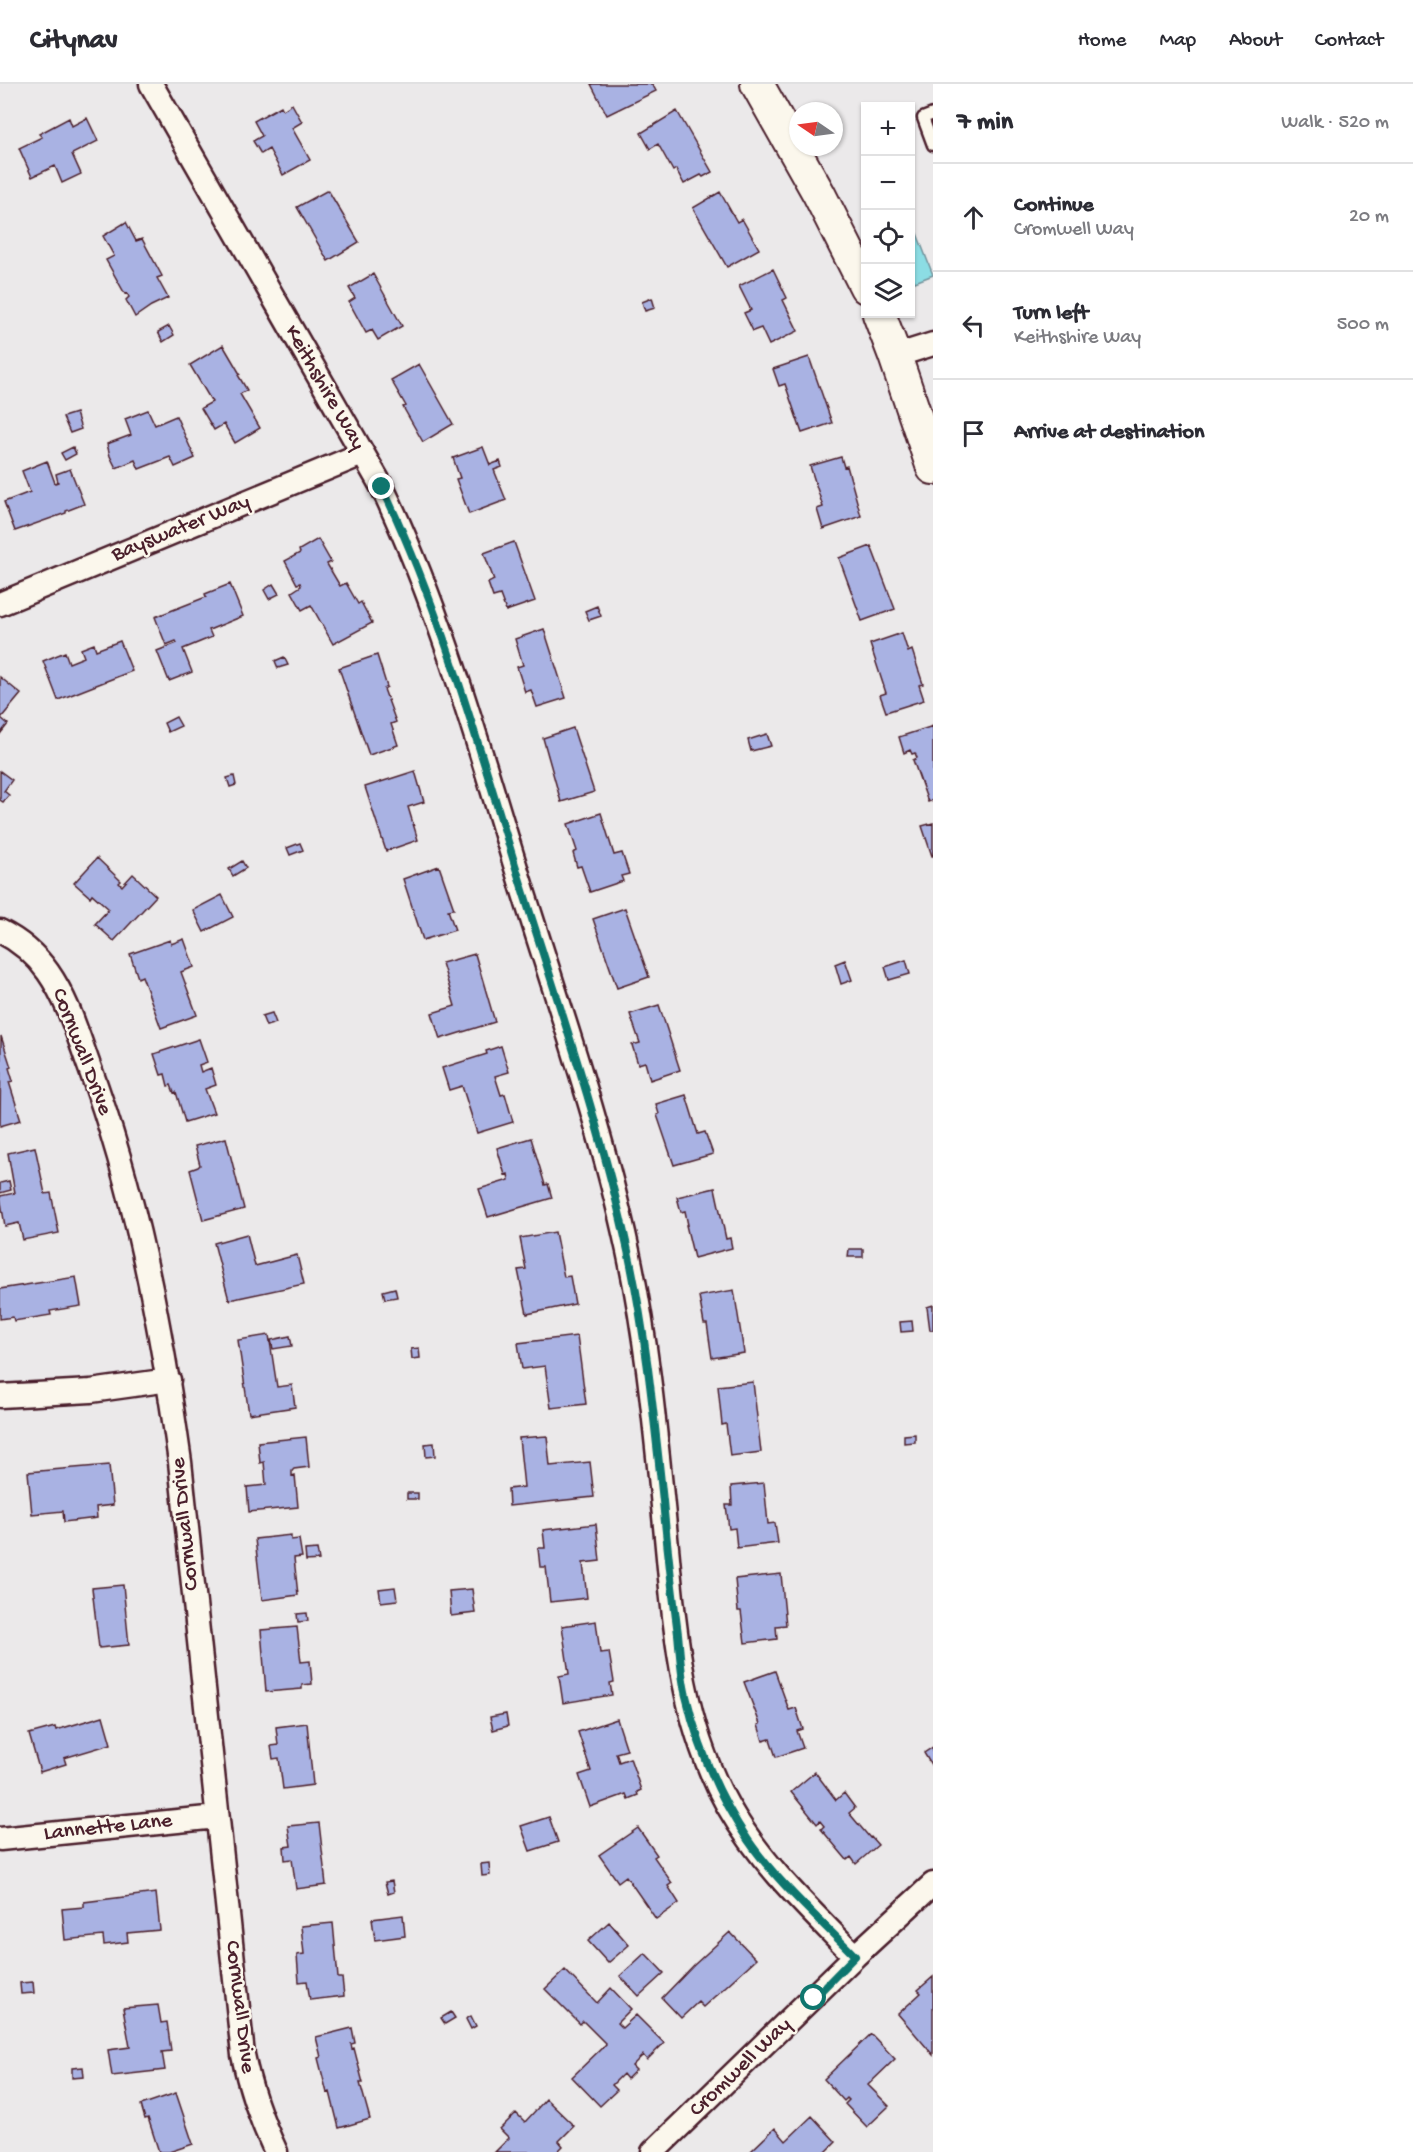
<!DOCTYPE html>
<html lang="en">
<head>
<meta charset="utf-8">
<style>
	body { margin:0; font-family:"Gochi Hand",sans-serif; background:#f7f7f7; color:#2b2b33 }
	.controls { position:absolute; right:18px; top:18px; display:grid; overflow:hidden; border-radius:0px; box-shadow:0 2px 4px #0004 }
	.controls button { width:54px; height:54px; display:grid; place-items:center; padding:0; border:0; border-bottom:2px solid #e1e1e2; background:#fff; color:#2b2b33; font:30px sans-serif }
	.compass { position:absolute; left:789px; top:18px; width:54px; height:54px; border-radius:50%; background:#fff; box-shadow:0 2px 4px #0004; rotate:283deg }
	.stop { position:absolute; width:18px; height:18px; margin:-14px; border:4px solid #0f766e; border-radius:50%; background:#fff }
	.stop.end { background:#0f766e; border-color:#fff; box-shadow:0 2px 6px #0008 }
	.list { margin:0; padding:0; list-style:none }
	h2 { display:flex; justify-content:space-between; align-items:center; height:78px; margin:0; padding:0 24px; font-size:26px }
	h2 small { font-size:20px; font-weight:400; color:#7c7c81 }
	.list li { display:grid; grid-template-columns:39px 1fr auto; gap:18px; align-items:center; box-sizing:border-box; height:108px; padding:0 24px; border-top:2px solid #e1e1e2 }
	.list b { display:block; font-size:22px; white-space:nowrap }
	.list p { margin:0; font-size:20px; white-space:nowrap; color:#7c7c81 }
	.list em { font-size:20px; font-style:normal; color:#7c7c81 }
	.icon { flex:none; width:33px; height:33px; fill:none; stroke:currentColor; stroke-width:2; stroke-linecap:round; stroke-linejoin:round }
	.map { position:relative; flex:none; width:933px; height:2068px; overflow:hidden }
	header { display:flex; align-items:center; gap:36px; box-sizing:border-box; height:84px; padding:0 30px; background:#fff; border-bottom:2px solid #e1e1e2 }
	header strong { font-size:28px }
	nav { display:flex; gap:33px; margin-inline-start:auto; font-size:21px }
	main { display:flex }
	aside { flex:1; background:#fff }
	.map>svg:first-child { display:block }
</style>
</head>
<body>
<header>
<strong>Citynav</strong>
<nav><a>Home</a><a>Map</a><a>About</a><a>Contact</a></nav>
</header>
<main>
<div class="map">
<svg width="933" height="2068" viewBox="0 0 933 2068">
	<rect width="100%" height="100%" fill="#ebe9ea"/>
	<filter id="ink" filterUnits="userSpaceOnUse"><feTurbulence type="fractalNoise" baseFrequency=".0167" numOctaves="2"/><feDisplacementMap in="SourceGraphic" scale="12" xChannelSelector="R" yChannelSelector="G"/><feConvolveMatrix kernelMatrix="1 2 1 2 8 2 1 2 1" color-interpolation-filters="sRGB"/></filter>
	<g filter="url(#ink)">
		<path fill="#8cdde4" stroke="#72919a" stroke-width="1.5" d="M 911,134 L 933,191 L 915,198 L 911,189 Z"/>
		<path fill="#a9b2e3" stroke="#4a1f2b" stroke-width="1.5" d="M 591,0 L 652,0 L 656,7 L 607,31 Z
			M 292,20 L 302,38 L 292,44 L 310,76 L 283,91 L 269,65 L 261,70 L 253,57 L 262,52 L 254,37 L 281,22 L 283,26 Z
			M 677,27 L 712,88 L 703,93 L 701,91 L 684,100 L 676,85 L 673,87 L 658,60 L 650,65 L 641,49 Z
			M 69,34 L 72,42 L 87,34 L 98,57 L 72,70 L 81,90 L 62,99 L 55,82 L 32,93 L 19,64 L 42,53 L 39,50 Z
			M 328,106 L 359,158 L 328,177 L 297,123 Z
			M 720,108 L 737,138 L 742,135 L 759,165 L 727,183 L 693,124 Z
			M 126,138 L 136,157 L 142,155 L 162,192 L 157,194 L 168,214 L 151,222 L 135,233 L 126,216 L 129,213 L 127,209 L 125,210 L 106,176 L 114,172 L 103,152 Z
			M 773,185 L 787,214 L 783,216 L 798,247 L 769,261 L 761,244 L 753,247 L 744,229 L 751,226 L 739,202 Z
			M 373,190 L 402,242 L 378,256 L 372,246 L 366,249 L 349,218 L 355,214 L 349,204 Z
			M 652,214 L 655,224 L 645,227 L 642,218 Z
			M 169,242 L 174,251 L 163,258 L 158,248 Z
			M 223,261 L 240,290 L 238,291 L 247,306 L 240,310 L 260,344 L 235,359 L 224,340 L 214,346 L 201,324 L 212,318 L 190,281 Z
			M 809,273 L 832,339 L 802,349 L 785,300 L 779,302 L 773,285 Z
			M 419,280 L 453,340 L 423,358 L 403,323 L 406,322 L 391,296 Z
			M 148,326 L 155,341 L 176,332 L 195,374 L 175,383 L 170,373 L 139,385 L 135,376 L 116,384 L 110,372 L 107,360 L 131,351 L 125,335 Z
			M 76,329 L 81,345 L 70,349 L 63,333 Z
			M 73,363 L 76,370 L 65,376 L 61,369 Z
			M 483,363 L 490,381 L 500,377 L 502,383 L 494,386 L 506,416 L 469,430 L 456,395 L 460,394 L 453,374 Z
			M 841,373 L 844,383 L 847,382 L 861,432 L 823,445 L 817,425 L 823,423 L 810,382 Z
			M 47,377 L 55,399 L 58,398 L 56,390 L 70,385 L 84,420 L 66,427 L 66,429 L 15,447 L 4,418 L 30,408 L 22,387 Z
			M 318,455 L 331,478 L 327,480 L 340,502 L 346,499 L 358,520 L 361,518 L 372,539 L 333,560 L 311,521 L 302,526 L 292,508 L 301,502 L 300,499 L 297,500 L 285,477 L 300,469 L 299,466 Z
			M 514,458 L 535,517 L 506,527 L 500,511 L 493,513 L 488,499 L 494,496 L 484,469 Z
			M 871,462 L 895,525 L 862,537 L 839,474 Z
			M 230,500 L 243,532 L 209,546 L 212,553 L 183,565 L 192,588 L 169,597 L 157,567 L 177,559 L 176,557 L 166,561 L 155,533 L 206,513 L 205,510 Z
			M 273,500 L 279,510 L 269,515 L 264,506 Z
			M 597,522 L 601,532 L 589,536 L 585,527 Z
			M 544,545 L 566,614 L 537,623 L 531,606 L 525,608 L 517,583 L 523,581 L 515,555 Z
			M 902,549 L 908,568 L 912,566 L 923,600 L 919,601 L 924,616 L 886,628 L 880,611 L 886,609 L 870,560 Z
			M 120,557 L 132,587 L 58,616 L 43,577 L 65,568 L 69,579 L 84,573 L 81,565 L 94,560 L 96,566 Z
			M 377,571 L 387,603 L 384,605 L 396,638 L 391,640 L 398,661 L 369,671 L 339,584 Z
			M 284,573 L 288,581 L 278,584 L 275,577 Z
			M 0,593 L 21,610 L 1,634 L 8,640 L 0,650 Z
			M 176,633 L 181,642 L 168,648 L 164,639 Z
			M 933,642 L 933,716 L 928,718 L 913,676 L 917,674 L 915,669 L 912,670 L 910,666 L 904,669 L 899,653 Z
			M 573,644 L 594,708 L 561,718 L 543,654 Z
			M 767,650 L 771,662 L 751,667 L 748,656 Z
			M 0,687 L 12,696 L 4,707 L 9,711 L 3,718 L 0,716 Z
			M 415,687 L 424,718 L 408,723 L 418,756 L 386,767 L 365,703 Z
			M 234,692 L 236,701 L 230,703 L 227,694 Z
			M 601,729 L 614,771 L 622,769 L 629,790 L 621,792 L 623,797 L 590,808 L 581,782 L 577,783 L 573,769 L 577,767 L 568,740 Z
			M 933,739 L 933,772 L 932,772 L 922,742 Z
			M 300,759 L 303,766 L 290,771 L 287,764 Z
			M 97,774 L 121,797 L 119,799 L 122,802 L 133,790 L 156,812 L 114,857 L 95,840 L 109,825 L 92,810 L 90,813 L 74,799 Z
			M 242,777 L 246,784 L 233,792 L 229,785 Z
			M 439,782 L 454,825 L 448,826 L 455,846 L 423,856 L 403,795 Z
			M 222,811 L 233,833 L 204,848 L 193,826 Z
			M 625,824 L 649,893 L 617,904 L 593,835 Z
			M 184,855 L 194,883 L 181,888 L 197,931 L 161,944 L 142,892 L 138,894 L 130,870 L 170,856 L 171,860 Z
			M 475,870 L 495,938 L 440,955 L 432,929 L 455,922 L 442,879 Z
			M 845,876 L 852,896 L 841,900 L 835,880 Z
			M 906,876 L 910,890 L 889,896 L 885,883 Z
			M 659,921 L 680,986 L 650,996 L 645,978 L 638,980 L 632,961 L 640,959 L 630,930 Z
			M 272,929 L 276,939 L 266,942 L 262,932 Z
			M 1,952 L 11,983 L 9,984 L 13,997 L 9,998 L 21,1036 L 0,1042 Z
			M 199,955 L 207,978 L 199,981 L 201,988 L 211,984 L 216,1001 L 205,1005 L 214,1029 L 185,1038 L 176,1008 L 174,1009 L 171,1001 L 168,1002 L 165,990 L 161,991 L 154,970 Z
			M 501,962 L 509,988 L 495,992 L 501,1011 L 505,1010 L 513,1038 L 477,1049 L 462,1002 L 449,1006 L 442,984 L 487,970 L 486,967 Z
			M 686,1011 L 698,1050 L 705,1048 L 713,1070 L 674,1081 L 657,1031 L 659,1030 L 656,1020 Z
			M 226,1054 L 244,1125 L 203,1136 L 190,1086 L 198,1083 L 200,1081 L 195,1062 Z
			M 531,1054 L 545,1101 L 548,1100 L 552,1114 L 488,1133 L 479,1105 L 509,1096 L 508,1090 L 505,1091 L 497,1064 Z
			M 35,1063 L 45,1110 L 51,1109 L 59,1149 L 23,1156 L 19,1139 L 5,1142 L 0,1112 L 15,1109 L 8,1069 Z
			M 9,1097 L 11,1106 L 0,1109 L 0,1099 Z
			M 715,1104 L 726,1155 L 730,1154 L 732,1164 L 694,1174 L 686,1141 L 688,1141 L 685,1127 L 681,1128 L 677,1113 Z
			M 555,1148 L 564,1193 L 570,1192 L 575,1220 L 527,1230 L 518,1186 L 526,1185 L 520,1154 Z
			M 247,1150 L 255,1182 L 297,1171 L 304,1200 L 229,1216 L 214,1159 Z
			M 849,1165 L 863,1165 L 863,1173 L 848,1173 Z
			M 76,1193 L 81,1222 L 50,1227 L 51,1231 L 14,1237 L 13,1233 L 0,1235 L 0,1205 Z
			M 395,1204 L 397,1213 L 385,1215 L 383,1207 Z
			M 734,1206 L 744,1269 L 712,1274 L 707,1240 L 704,1240 L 699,1212 Z
			M 933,1221 L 933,1246 L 930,1246 L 927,1223 Z
			M 912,1237 L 913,1247 L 901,1248 L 900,1238 Z
			M 269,1251 L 277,1303 L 292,1301 L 295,1323 L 249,1330 L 238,1256 Z
			M 290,1252 L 292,1262 L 273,1265 L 271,1256 Z
			M 577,1252 L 586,1320 L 551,1324 L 545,1282 L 522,1285 L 518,1259 Z
			M 419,1264 L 420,1274 L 412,1275 L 411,1265 Z
			M 753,1298 L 761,1368 L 730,1372 L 726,1340 L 722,1341 L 718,1302 Z
			M 915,1350 L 915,1358 L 904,1359 L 904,1351 Z
			M 547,1352 L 550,1382 L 590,1378 L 594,1413 L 509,1422 L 508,1405 L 524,1403 L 519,1354 Z
			M 306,1353 L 309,1383 L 294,1385 L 292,1387 L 292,1392 L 295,1391 L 298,1423 L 249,1428 L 247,1403 L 266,1401 L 264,1378 L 260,1379 L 258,1358 Z
			M 434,1359 L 435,1372 L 426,1373 L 425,1360 Z
			M 109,1381 L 113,1421 L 96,1423 L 97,1434 L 64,1438 L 63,1427 L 32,1430 L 28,1388 Z
			M 764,1399 L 768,1440 L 775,1439 L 778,1459 L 737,1464 L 735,1444 L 729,1445 L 726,1421 L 732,1421 L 731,1402 Z
			M 407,1409 L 418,1409 L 418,1415 L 407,1415 Z
			M 596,1440 L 600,1477 L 583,1479 L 587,1514 L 550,1518 L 546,1483 L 540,1483 L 538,1464 L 545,1464 L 543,1446 Z
			M 291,1451 L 291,1456 L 299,1455 L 302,1473 L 294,1474 L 298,1511 L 262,1516 L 255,1455 Z
			M 317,1465 L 319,1476 L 306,1477 L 305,1466 Z
			M 781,1490 L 786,1541 L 776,1542 L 777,1555 L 745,1559 L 741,1527 L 738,1527 L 735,1495 Z
			M 123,1501 L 129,1561 L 99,1564 L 92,1504 Z
			M 395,1503 L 397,1516 L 381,1518 L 379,1505 Z
			M 472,1505 L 475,1529 L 451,1532 L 449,1507 Z
			M 307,1529 L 308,1537 L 298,1538 L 297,1530 Z
			M 596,1537 L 600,1569 L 609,1568 L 614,1598 L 610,1599 L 612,1611 L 563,1619 L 559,1592 L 569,1590 L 562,1542 Z
			M 297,1543 L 301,1578 L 310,1577 L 312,1600 L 302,1601 L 302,1605 L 266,1608 L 261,1546 Z
			M 775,1587 L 789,1626 L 796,1624 L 803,1645 L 797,1647 L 803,1664 L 776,1673 L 770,1655 L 763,1657 L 758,1641 L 760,1640 L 744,1598 Z
			M 506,1630 L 508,1642 L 493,1646 L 490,1633 Z
			M 103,1632 L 111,1660 L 64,1674 L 66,1680 L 40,1688 L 29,1650 L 55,1643 L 56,1646 Z
			M 617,1635 L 627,1666 L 616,1669 L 619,1678 L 630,1674 L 641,1706 L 637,1708 L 638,1711 L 628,1715 L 626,1710 L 590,1723 L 579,1691 L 591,1687 L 578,1648 Z
			M 307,1639 L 313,1701 L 283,1705 L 279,1674 L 273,1675 L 271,1662 L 278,1661 L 276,1643 Z
			M 933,1663 L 933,1684 L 924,1669 Z
			M 815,1688 L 836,1716 L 844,1709 L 855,1724 L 849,1729 L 870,1754 L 871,1753 L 878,1761 L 856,1780 L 851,1773 L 847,1776 L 821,1745 L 824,1742 L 820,1737 L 817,1740 L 791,1708 Z
			M 549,1733 L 558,1758 L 530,1767 L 521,1742 Z
			M 319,1739 L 326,1801 L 296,1805 L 292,1775 L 285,1776 L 284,1763 L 291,1762 L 288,1742 Z
			M 638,1744 L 657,1771 L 654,1773 L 672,1799 L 668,1802 L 679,1819 L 656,1835 L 626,1792 L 618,1798 L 599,1771 Z
			M 489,1779 L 490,1791 L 482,1792 L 481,1780 Z
			M 392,1797 L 394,1808 L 388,1810 L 385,1798 Z
			M 156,1809 L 160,1846 L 127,1849 L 128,1858 L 104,1861 L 103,1852 L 65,1856 L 62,1825 L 84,1823 L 84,1818 Z
			M 403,1831 L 405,1852 L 375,1856 L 372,1835 Z
			M 609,1838 L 629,1861 L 608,1879 L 588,1857 Z
			M 333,1839 L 338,1894 L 342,1894 L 344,1912 L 310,1916 L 307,1897 L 299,1898 L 297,1871 L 304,1870 L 301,1842 Z
			M 730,1848 L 756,1875 L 703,1923 L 698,1918 L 681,1934 L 662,1914 L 694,1881 Z
			M 645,1869 L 664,1889 L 639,1912 L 620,1892 Z
			M 565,1886 L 597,1919 L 611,1904 L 631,1925 L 617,1939 L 622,1944 L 636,1931 L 664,1959 L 647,1976 L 643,1971 L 632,1982 L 636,1986 L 627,1995 L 623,1990 L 612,2001 L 617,2006 L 600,2022 L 572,1993 L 606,1960 L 583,1937 L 580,1940 L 545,1905 Z
			M 933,1893 L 933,1971 L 898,1930 L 921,1909 L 918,1906 Z
			M 33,1898 L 34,1909 L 21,1910 L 20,1899 Z
			M 158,1921 L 161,1939 L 167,1938 L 171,1967 L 162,1968 L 165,1986 L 112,1992 L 108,1966 L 130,1963 L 123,1924 Z
			M 451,1928 L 455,1934 L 445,1940 L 441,1934 Z
			M 471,1932 L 476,1942 L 471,1945 L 466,1935 Z
			M 352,1944 L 355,1959 L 351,1960 L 352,1965 L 354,1964 L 363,1999 L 360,1999 L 370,2035 L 339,2044 L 330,2008 L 327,2009 L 318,1974 L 321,1973 L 316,1953 Z
			M 871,1950 L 895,1975 L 868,2001 L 889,2022 L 867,2043 L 845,2020 L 849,2016 L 847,2014 L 844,2017 L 824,1995 Z
			M 83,1983 L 84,1993 L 72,1994 L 72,1984 Z
			M 176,2009 L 193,2060 L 169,2068 L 159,2068 L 148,2034 L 145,2035 L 141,2021 Z
			M 546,2015 L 574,2042 L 559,2057 L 563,2062 L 557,2068 L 495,2068 L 509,2054 L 500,2045 L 516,2029 L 525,2038 Z
			M 812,2032 L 836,2058 L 826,2068 L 750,2068 L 775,2044 L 786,2057 Z"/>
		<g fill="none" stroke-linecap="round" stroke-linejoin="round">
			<defs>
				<path id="service" d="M 933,30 L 923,34 L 933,61"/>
				<path id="minor" d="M 151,0 L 382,403 C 442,528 479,664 520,797 C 558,919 601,1042 628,1167 C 647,1255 655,1343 664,1432 C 674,1531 678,1634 728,1722 C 761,1780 809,1825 855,1872
					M 895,272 L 933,260
					M 0,520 L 362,370
					M 0,847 C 18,856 36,871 48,888 C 67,915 77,948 88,979 C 136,1108 161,1242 180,1378 L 243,1971 C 250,2006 261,2036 276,2068
					M 0,1312 L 91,1307 L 169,1296
					M 0,1755 L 217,1733
					M 653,2068 L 855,1872 L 933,1800"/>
				<path id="secondary" d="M 757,0 L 819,110 L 866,203
					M 879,230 L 895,272 L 933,384"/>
			</defs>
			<use href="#service" stroke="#4a1f2b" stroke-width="15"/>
			<use href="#minor" stroke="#4a1f2b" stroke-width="27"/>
			<use href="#secondary" stroke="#4a1f2b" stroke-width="36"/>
			<use href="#service" stroke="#fbf7ec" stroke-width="10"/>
			<use href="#minor" stroke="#fbf7ec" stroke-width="22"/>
			<use href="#secondary" stroke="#fbf7ec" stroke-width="32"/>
		</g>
	</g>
	<g fill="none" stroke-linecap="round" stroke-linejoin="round" filter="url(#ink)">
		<path stroke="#0f766e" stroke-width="8" d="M 382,403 C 442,528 479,664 520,797 C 558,919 601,1042 628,1167 C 646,1250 654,1333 663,1417 C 667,1461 672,1505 678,1550 C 680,1570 681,1592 686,1612 C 698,1663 719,1713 748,1756 C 776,1797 820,1836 855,1872 L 814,1914"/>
	</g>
	<g text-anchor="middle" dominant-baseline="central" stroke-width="5" stroke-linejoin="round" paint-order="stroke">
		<g font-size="22" fill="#4a1f2b" stroke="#fbf7ec">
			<text transform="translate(324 304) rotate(60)">Keithshire Way</text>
			<text transform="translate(181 445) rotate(-22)">Bayswater Way</text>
			<text transform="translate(81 968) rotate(69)">Cornwall Drive</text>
			<text transform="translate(186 1440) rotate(-96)">Cornwall Drive</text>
			<text transform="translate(108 1744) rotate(-6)">Lannette Lane</text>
			<text transform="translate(239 1923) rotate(83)">Cornwall Drive</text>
			<text transform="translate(741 1984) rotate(-44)">Cromwell Way</text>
		</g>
	</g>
</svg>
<div class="controls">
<button>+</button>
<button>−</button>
<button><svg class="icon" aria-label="locate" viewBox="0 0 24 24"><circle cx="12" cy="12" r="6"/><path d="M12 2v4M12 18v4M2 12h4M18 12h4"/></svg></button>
<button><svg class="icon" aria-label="layers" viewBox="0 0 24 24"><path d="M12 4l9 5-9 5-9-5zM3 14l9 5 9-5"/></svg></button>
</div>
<svg class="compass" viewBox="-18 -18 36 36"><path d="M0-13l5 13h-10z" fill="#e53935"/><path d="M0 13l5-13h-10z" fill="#7c7c81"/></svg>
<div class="stop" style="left:814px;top:1914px"></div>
<div class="stop end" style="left:382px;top:403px"></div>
</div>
<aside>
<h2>7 min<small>Walk · 520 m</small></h2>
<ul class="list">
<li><svg class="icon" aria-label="ahead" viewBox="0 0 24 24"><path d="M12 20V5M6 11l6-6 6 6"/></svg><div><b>Continue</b><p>Cromwell Way</p></div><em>20 m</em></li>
<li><svg class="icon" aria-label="left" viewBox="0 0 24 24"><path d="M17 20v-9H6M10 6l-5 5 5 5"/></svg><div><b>Turn left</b><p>Keithshire Way</p></div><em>500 m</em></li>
<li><svg class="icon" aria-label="arrive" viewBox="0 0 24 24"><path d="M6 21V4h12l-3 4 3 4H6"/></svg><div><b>Arrive at destination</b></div></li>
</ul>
</aside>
</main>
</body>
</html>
